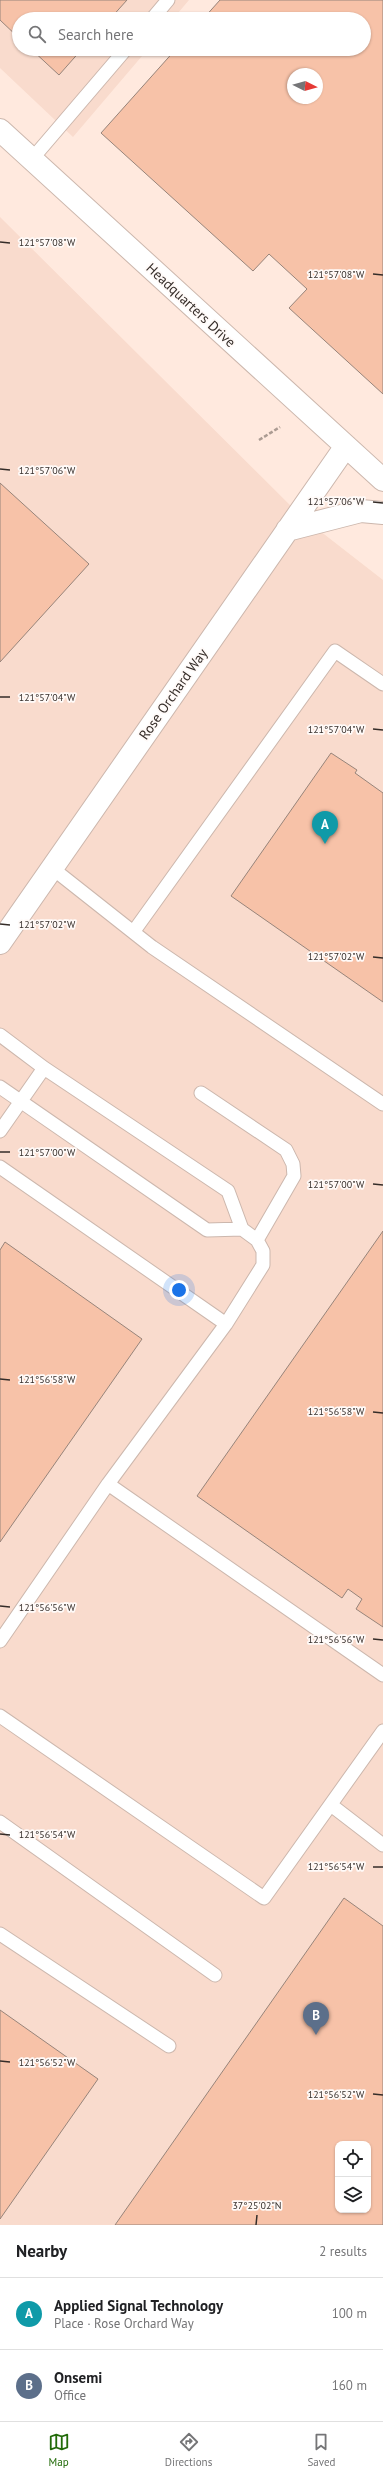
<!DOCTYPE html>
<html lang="en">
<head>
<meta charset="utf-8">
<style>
	body { margin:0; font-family:"PT Sans",sans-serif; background:#f6f6f6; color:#202124 }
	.controls { position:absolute; right:12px; bottom:12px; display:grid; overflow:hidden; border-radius:8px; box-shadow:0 1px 3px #0004 }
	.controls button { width:36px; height:36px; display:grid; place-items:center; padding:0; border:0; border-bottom:1px solid #e0e0e0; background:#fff; color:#202124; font:20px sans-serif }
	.compass { position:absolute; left:287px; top:68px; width:36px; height:36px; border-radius:50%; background:#fff; box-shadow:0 1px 3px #0004; rotate:95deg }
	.you { position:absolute; left:179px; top:1290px; width:14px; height:14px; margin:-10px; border:3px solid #fff; border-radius:50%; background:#1a73e8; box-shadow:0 0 0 6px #1a73e833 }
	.badge { display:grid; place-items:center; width:26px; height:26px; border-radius:50%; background:#226b09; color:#fff; font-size:13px; font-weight:700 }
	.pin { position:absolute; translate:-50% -33px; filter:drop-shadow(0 1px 2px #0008) }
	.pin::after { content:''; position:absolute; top:21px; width:14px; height:12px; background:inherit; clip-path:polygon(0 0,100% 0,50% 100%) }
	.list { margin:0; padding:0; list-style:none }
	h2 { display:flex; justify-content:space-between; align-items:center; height:52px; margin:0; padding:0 16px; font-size:17px }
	h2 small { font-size:13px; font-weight:400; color:#757577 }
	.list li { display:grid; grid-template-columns:26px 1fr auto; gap:12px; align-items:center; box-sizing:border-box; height:72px; padding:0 16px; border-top:1px solid #e0e0e0 }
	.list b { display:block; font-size:15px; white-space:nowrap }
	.list p { margin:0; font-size:13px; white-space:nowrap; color:#757577 }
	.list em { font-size:13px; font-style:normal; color:#757577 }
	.icon { flex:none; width:22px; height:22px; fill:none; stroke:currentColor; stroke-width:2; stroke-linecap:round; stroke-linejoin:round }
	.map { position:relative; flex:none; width:383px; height:2225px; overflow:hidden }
	.search { position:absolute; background:#fff; box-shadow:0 1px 3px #0004; left:12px; right:12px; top:12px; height:44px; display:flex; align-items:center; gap:10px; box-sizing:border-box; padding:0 14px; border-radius:22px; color:#757577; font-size:15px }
	.sheet { height:196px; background:#fff }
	nav { display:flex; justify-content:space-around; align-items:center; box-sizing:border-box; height:56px; border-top:1px solid #e0e0e0; background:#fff; font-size:11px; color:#757577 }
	nav a { display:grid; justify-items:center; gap:2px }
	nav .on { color:#226b09 }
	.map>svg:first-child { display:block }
</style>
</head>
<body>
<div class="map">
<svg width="383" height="2225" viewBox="0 0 383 2225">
	<rect width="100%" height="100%" fill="#ffe9de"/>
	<path fill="#f9dbcd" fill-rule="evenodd" d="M 0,0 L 189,0 L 173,19 L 19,19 L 19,49 L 148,49 L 73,137 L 0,68 Z
		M 0,217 L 302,517 L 383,580 L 383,2225 L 0,2225 ZM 338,2144 L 368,2144 L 368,2210 L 338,2210 Z"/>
	<path fill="#f7c2a8" stroke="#97847a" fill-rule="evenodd" d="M 0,0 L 127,0 L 110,19 L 19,19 L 19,38 L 0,20 Z
		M 220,0 L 383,0 L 383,394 L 289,308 L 307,289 L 269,254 L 253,271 L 101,133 L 176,49 L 364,49 L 364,19 L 203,19 ZM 293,74 L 317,74 L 317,98 L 293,98 Z
		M 31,49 L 82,49 L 59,75 Z
		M 0,483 L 89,564 L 0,662 Z
		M 331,753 L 357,770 L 355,773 L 383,793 L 383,1002 L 231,896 Z
		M 383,1231 L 383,1627 L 356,1609 L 362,1599 L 348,1589 L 342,1598 L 197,1496 Z
		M 5,1242 L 142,1339 L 0,1542 L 0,1250 Z
		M 344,1898 L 383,1926 L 383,2225 L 115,2225 ZM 338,2144 L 368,2144 L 368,2210 L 338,2210 Z
		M 0,2010 L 98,2079 L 0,2219 Z"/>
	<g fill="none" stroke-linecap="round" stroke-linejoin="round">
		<defs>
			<path id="service" d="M 152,19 L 168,0
				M 32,159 L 126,49
				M 52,868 L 152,947 L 383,1104
				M 134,931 L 335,651 L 383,684
				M 0,1035 L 44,1068 L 228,1191 L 242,1229 L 207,1230 L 0,1087
				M 201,1093 L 286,1150 L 293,1164 L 294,1176 L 257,1240
				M 0,1131 L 44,1068
				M 0,1167 L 226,1324
				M 108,1484 L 383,1675
				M 0,1641 L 108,1484 L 226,1324 L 263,1265 L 263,1251 L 257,1240 L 242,1229
				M 0,1716 L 264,1898 L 383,1731
				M 331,1805 L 383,1845
				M 0,1822 L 215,1975
				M 0,1934 L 169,2046"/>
			<path id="tertiary" d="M 0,130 L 383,480
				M 287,530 L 361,511 L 383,513
				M 0,943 L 346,446"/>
		</defs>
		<use href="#service" stroke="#ccb7ad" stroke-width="15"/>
		<use href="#tertiary" stroke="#ccb7ad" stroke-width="24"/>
		<path stroke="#ab9b92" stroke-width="2.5" stroke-dasharray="4 2" stroke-linecap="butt" d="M 259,440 L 280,427"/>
		<use href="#service" stroke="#fff" stroke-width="13"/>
		<use href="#tertiary" stroke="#fff" stroke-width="22"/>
	</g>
	<path fill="none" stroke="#352d29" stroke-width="1.5" d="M 0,242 L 10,243M 373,274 L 383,275M 0,469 L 10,470M 373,502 L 383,503M 0,697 L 10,697M 373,729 L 383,730M 0,924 L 10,925M 373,957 L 383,958M 0,1152 L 10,1152M 373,1184 L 383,1185M 0,1379 L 10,1380M 373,1412 L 383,1413M 0,1606 L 10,1607M 373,1639 L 383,1640M 0,1834 L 10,1835M 373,1867 L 383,1867M 0,2061 L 10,2062M 373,2094 L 383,2095M 256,2225 L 257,2215"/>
	<g text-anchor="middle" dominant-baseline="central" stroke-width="3.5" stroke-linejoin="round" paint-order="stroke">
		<g font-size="14" fill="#352d29" stroke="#fffaf8">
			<text transform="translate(191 305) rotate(43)">Headquarters Drive</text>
			<text transform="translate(173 694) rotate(-55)">Rose Orchard Way</text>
		</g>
	</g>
	<g font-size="10" text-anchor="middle" fill="#352d29" stroke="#fffaf8" stroke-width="3.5" stroke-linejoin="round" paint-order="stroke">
		<text x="47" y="246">121°57'08"W</text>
		<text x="336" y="278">121°57'08"W</text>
		<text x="47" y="474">121°57'06"W</text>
		<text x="336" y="505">121°57'06"W</text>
		<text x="47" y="701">121°57'04"W</text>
		<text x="336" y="733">121°57'04"W</text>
		<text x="47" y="928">121°57'02"W</text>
		<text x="336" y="960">121°57'02"W</text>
		<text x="47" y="1156">121°57'00"W</text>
		<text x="336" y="1188">121°57'00"W</text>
		<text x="47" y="1383">121°56'58"W</text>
		<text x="336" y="1415">121°56'58"W</text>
		<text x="47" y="1611">121°56'56"W</text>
		<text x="336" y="1643">121°56'56"W</text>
		<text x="47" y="1838">121°56'54"W</text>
		<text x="336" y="1870">121°56'54"W</text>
		<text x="47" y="2066">121°56'52"W</text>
		<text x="336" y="2098">121°56'52"W</text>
		<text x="257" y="2209">37°25'02"N</text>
	</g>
</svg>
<div class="controls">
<button><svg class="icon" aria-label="locate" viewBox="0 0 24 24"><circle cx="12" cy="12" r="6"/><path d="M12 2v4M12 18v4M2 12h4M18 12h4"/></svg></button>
<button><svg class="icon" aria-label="layers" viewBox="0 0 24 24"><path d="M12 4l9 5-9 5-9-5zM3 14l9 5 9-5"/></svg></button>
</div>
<svg class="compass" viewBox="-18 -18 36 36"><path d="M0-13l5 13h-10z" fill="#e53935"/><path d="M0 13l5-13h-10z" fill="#757577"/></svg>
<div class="you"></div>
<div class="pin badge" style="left:325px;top:844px;background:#0f9aa8">A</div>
<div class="pin badge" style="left:316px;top:2035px;background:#5c6f8a">B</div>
<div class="search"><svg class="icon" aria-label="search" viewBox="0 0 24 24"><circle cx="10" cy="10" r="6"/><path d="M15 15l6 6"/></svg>Search here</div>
</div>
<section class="sheet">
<h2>Nearby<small>2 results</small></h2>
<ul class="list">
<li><span class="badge" style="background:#0f9aa8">A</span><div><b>Applied Signal Technology</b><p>Place · Rose Orchard Way</p></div><em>100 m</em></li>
<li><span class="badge" style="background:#5c6f8a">B</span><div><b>Onsemi</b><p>Office</p></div><em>160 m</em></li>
</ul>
</section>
<nav>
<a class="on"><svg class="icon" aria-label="map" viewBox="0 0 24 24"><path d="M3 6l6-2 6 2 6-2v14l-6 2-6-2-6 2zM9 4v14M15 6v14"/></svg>Map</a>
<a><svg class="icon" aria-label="directions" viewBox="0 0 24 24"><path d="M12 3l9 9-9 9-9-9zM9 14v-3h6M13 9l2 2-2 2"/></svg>Directions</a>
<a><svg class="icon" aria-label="saved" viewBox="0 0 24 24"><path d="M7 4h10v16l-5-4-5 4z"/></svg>Saved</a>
</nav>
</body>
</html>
